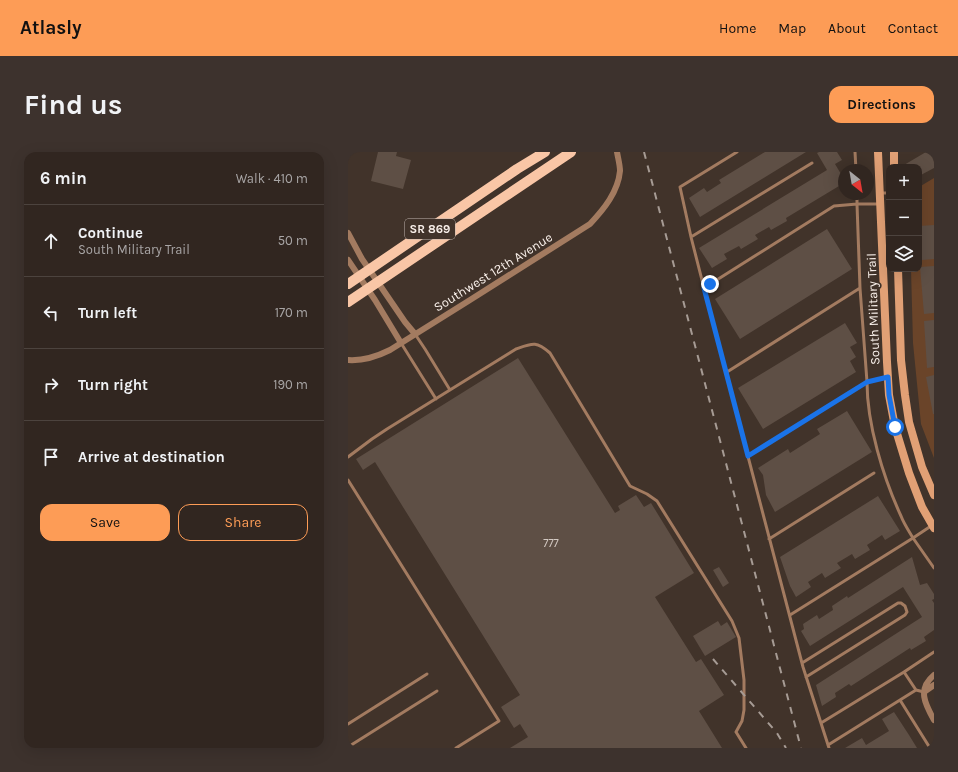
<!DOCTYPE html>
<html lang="en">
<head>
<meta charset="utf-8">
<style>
	body { margin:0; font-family:Karla,sans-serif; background:#3d322d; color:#f1f3f6 }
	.controls { position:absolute; right:12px; top:12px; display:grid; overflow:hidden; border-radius:8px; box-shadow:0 4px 16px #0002 }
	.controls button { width:36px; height:36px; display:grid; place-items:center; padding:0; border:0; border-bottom:1px solid #4c433e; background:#312620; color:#f1f3f6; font:20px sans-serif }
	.compass { position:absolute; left:490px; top:12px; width:36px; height:36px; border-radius:50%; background:#312620; box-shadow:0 4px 16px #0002; rotate:149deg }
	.stop { position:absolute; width:12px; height:12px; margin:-9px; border:3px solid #1a73e8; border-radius:50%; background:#fff }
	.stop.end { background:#1a73e8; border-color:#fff; box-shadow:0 1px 4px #0008 }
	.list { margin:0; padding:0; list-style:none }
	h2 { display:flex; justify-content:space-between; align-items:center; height:52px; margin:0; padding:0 16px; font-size:17px }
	h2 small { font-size:13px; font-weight:400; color:#a8a5a5 }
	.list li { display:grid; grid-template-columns:26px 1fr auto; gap:12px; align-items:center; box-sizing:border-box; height:72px; padding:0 16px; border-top:1px solid #4c433e }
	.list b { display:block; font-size:15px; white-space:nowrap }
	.list p { margin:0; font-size:13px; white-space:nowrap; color:#a8a5a5 }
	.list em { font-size:13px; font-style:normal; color:#a8a5a5 }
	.actions { display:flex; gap:8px; padding:12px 16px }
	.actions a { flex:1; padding:9px 0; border:1px solid #fd9c56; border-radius:12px; text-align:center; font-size:14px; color:#fd9c56 }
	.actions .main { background:#fd9c56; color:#111 }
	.icon { flex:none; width:22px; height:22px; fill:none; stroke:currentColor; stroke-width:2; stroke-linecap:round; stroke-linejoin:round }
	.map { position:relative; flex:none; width:586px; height:596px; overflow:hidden; border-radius:12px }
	header { display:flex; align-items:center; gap:24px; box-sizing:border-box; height:56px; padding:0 20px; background:#fd9c56; color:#111 }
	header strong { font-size:19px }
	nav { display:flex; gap:22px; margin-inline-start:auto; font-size:14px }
	.intro { display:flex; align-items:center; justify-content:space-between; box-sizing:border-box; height:96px; padding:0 24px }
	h1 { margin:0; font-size:28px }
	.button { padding:10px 18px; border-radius:12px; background:#fd9c56; color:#111; font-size:14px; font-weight:700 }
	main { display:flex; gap:24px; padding:0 24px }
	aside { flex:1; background:#312620; border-radius:12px; box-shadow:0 4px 16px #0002 }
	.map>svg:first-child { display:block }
</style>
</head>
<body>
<header>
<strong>Atlasly</strong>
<nav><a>Home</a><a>Map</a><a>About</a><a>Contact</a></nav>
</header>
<div class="intro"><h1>Find us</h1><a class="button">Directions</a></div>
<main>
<aside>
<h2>6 min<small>Walk · 410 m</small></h2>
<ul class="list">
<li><svg class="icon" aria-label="ahead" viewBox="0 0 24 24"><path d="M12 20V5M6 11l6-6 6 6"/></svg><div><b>Continue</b><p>South Military Trail</p></div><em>50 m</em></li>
<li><svg class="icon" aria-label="left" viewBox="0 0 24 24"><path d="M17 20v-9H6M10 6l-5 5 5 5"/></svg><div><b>Turn left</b></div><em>170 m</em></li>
<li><svg class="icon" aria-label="right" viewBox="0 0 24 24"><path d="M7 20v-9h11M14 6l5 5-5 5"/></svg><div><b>Turn right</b></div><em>190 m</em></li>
<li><svg class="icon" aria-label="arrive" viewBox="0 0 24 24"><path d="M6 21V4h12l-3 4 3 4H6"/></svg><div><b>Arrive at destination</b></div></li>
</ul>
<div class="actions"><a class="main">Save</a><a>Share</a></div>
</aside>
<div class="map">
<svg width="586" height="596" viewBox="0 0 586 596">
	<rect width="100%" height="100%" fill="#41332a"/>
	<path fill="#6a4429" d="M 586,26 L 586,306 L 573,272 L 565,191 L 563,117 L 571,117 L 571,35 Z"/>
	<path fill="#5e4f45" d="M 30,0 L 49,0 L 48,4 L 63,8 L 55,37 L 23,29 Z
		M 417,0 L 458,0 L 352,65 L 341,46 L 356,36 L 359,40 L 373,31 L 371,28 Z
		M 471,0 L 489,0 L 494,8 L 487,12 L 496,27 L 496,31 L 438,66 L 439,69 L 423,78 L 421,75 L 407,83 L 410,87 L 393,97 L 391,94 L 376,102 L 379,107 L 364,116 L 351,96 L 479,18 L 469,1 Z
		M 578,0 L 586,0 L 586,16 L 571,24 L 571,15 L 557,15 L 556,13 Z
		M 586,73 L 586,107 L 574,108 L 571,74 Z
		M 479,77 L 504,117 L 392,187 L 367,147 Z
		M 586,114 L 586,161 L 576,162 L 572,115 Z
		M 586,168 L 586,215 L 579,216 L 576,169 Z
		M 497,171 L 509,191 L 502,195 L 508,205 L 502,209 L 508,220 L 415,277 L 390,236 Z
		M 170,206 L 267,361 L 272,358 L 270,354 L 288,343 L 296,355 L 303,351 L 346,421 L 307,445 L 348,510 L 353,507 L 376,543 L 351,559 L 374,596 L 162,596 L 180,585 L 172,572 L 166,576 L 153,555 L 172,543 L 27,310 L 15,318 L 8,307 Z
		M 586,223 L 586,262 L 585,262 L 578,225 Z
		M 499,259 L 524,300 L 427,360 L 418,343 L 415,323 L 410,316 L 440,297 L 442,301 L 472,282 L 469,277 Z
		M 530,344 L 552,379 L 537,388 L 534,383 L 519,393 L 522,398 L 507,407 L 504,402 L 489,411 L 493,416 L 477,426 L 474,421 L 460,430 L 463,435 L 448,445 L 442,434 L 432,405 Z
		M 564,405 L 572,433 L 579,431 L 586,442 L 586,447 L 584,448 L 586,451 L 586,478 L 576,485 L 578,489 L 563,498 L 562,496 L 503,534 L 501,532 L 487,541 L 488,545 L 474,554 L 468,533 L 574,465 L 555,435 L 462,494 L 453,479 L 456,477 L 455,472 L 469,463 L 471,467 L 485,458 L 484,454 L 499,444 L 500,446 Z
		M 371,415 L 381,431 L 375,435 L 365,418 Z
		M 370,469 L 373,474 L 379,470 L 388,485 L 357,504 L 345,484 Z
		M 546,560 L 561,583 L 569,596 L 497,596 L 514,586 L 518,593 L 541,579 L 534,567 Z"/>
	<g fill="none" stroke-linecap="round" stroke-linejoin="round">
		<path stroke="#a37b60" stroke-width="3" d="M 507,0 L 508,18
			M 532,41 L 541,41
			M 509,42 L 509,52 L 531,52
			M 343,85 L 332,35 L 389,0
			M 356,136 L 455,515 L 481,596
			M 67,182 L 77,197 L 102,238
			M 53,191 L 88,247
			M 379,220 L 512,136
			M 400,304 L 519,230 L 512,136 L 509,52 L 486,54 L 356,136 L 343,85 L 464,11
			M 0,305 L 24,287 L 39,277 L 168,197 C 185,191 188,189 202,201 L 282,334 L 299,342 L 309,349 L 384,469 L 391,486 L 396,528 L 396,558 L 394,569 L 388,580 L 398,596
			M 0,328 L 151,569 L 108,596
			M 583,374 L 565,386 L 586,416
			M 421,387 L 526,321
			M 442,463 L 565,386 C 561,379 556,372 553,364 C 535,325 519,272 519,230 L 540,225
			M 454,511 L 550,451 L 553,451 L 557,454 L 559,460 L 557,463 L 458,525
			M 556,520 L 568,538
			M 552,548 L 582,596
			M 473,571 L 556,520 L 586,500
			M 0,572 L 79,522
			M 480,593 L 568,538 L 576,540
			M 0,595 L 89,539"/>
		<path stroke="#a37b60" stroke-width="6" d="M 0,81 L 14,107 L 57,170 L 67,182
			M 0,108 L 27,148 L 53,191
			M 0,208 C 15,209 28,205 42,198 L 122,148 L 242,72 C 256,57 270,40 272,19 C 272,13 270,6 269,0
			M 586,523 C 569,537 577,552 586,568
			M 576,540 L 586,533"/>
		<path stroke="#e1a075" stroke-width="8" d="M 530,0 L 539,210 L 541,243 L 547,275 L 561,321 L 574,355 L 586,376
			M 546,0 L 546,15
			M 550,117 L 553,208 L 557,243 L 561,270 L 574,315 L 586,343"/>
		<path stroke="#f9c6a6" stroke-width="10" d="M 0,132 L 169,17 L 197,0
			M 0,150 L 223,0"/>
		<path stroke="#a69b94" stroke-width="2" stroke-dasharray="7 7" stroke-linecap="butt" d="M 296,0 L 453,596
			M 365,507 L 429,581 L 438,596"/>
	</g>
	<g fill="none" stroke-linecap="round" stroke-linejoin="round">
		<path stroke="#1a73e8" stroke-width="5" d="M 362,132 L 356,136 L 400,304 L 519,230 L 540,225 L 541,243 L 547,275"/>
	</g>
	<g text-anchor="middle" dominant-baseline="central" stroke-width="3.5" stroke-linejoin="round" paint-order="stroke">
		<g font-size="11" fill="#d2c8c1">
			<text x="203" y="391">777</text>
		</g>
		<rect fill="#41332a" stroke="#c2b7b0" stroke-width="1" x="57" y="67" width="50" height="20" rx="3"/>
		<g font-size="12" font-weight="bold" fill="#f9f0ea">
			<text x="82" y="77">SR 869</text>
		</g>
		<g font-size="13" fill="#f9f0ea" stroke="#41332a">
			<text transform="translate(145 120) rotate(-32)">Southwest 12th Avenue</text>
			<text transform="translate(525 157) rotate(-92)">South Military Trail</text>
		</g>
	</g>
</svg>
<div class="controls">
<button>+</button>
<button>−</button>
<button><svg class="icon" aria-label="layers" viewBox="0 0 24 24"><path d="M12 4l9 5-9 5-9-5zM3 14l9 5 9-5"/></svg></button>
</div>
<svg class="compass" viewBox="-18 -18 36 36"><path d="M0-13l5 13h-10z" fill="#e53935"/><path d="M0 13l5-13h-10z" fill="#a8a5a5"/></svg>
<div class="stop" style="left:547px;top:275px"></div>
<div class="stop end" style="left:362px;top:132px"></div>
</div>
</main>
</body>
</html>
